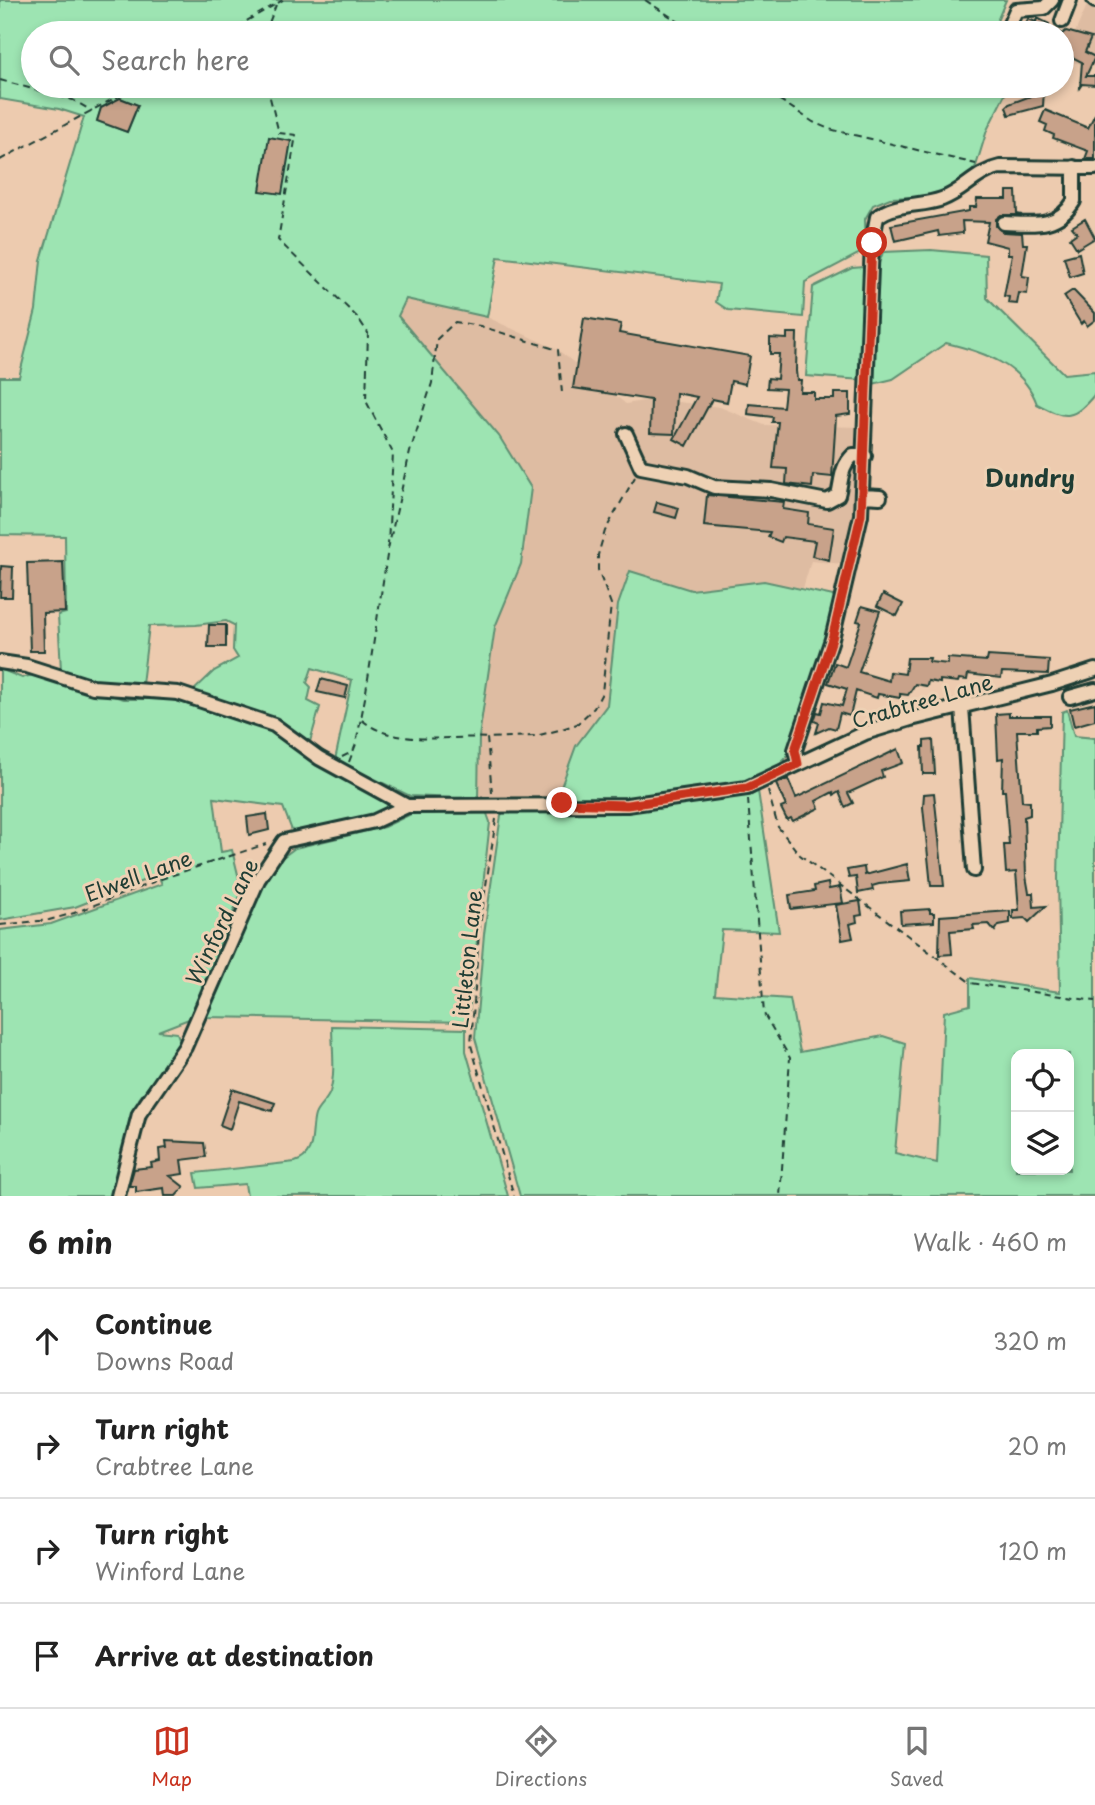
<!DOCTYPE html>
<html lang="en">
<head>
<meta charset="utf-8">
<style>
	body { margin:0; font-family:"Playpen Sans",sans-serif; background:#f6f6f6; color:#222 }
	.controls { position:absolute; right:21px; bottom:21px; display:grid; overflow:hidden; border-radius:14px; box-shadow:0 4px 10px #0003 }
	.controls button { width:63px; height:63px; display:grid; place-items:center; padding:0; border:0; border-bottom:2px solid #e0e0e0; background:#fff; color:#222; font:35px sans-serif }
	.stop { position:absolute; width:21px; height:21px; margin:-16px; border:5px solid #c8321e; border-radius:50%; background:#fff }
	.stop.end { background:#c8321e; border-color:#fff; box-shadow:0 2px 7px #0008 }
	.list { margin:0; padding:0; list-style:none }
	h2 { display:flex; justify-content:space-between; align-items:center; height:91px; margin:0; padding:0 28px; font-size:30px }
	h2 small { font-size:23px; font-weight:400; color:#767676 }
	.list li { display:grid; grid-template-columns:46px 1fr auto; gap:21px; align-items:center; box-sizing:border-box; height:105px; padding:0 28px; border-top:2px solid #e0e0e0 }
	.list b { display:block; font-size:26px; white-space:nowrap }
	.list p { margin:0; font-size:23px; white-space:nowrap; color:#767676 }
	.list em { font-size:23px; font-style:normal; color:#767676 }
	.icon { flex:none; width:38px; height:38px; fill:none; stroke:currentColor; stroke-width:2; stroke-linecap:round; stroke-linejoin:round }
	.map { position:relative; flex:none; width:1095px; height:1196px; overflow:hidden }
	.search { position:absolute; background:#fff; box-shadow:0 4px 10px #0003; left:21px; right:21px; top:21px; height:77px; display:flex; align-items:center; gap:18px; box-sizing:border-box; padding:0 24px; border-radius:38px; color:#767676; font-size:26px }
	.sheet { height:511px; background:#fff }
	nav { display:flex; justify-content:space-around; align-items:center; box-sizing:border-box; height:98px; border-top:2px solid #e0e0e0; background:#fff; font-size:19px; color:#767676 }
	nav a { display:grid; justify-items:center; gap:4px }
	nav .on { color:#c8321e }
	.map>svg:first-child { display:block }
</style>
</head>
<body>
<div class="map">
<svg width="1095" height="1196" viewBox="0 0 1095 1196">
	<rect width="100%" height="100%" fill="#edcbaf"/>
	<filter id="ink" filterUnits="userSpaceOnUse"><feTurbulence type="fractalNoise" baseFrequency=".0143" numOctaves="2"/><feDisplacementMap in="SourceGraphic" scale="14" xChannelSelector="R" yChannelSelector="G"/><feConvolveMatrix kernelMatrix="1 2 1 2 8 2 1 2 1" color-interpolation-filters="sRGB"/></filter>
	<g filter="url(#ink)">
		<path fill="#debca2" d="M 1088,3 L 1095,9 L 1095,67 L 1063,60 Z
			M 406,299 L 487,317 L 558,350 L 626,404 L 654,399 L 720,407 L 764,425 L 862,427 L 856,513 L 844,564 L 811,561 L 803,588 L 764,581 L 691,590 L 630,571 L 618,605 L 607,705 L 576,746 L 557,798 L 478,799 L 479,737 L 495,627 L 526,544 L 398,316 Z"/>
		<path fill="#9de4b2" stroke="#5e9073" stroke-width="2" fill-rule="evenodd" d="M 0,0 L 1006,0 L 992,33 L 33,33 L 33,86 L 1009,86 L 987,130 L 976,166 L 968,176 L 938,196 L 890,198 L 873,205 L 865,219 L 866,250 L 805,282 L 803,317 L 728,310 L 716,302 L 719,284 L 498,257 L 487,317 L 406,299 L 398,316 L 499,436 L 531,488 L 521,564 L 495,627 L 479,737 L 478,799 L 410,796 L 335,760 L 352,680 L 312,668 L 307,683 L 311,687 L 308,701 L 320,707 L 309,745 L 284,724 L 191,693 L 214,671 L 238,658 L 233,650 L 234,625 L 226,621 L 196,625 L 149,626 L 142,684 L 99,683 L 61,670 L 58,615 L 66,613 L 65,536 L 0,535 L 0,377 L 19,377 L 36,310 L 41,260 L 84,117 L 59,109 L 0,99 ZM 120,98 L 138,105 L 127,132 L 97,121 L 101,108 Z
			M 931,250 L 986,255 L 987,298 L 1064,374 L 1095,371 L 1095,394 C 1073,420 1067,420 1037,404 C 1023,365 984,352 946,343 L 893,379 L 873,384 L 878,266 L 883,252 Z
			M 864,267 L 863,380 L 806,376 L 813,287 L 852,268 Z
			M 630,571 L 691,590 L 764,581 L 838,597 C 825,643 813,690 795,734 C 792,741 790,753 785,759 C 753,798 606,800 557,798 L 576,746 L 607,705 L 618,605 Z
			M 0,669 L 22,678 L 36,674 L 124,699 L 169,699 L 273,729 L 389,800 L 392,805 L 391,810 L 378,816 L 293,833 L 283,807 L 214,798 L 221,852 L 232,850 L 242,891 L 189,1019 L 158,1031 L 177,1033 L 181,1044 L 139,1099 L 113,1196 L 0,1196 L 0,930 L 51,924 L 162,884 L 158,875 L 75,907 L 0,920 Z
			M 1067,710 L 1074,736 L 1095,738 L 1095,1196 L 520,1196 L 475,1038 L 484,934 L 501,815 L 505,811 L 739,794 L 750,796 L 758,791 L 779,932 L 722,930 L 715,994 L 790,999 L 800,1052 L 883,1036 L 905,1043 L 895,1153 L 937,1163 L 944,1012 L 970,1005 L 970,978 L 1060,992 L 1058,878 L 1062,712 ZM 1016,1054 L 1069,1054 L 1069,1170 L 1016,1170 Z
			M 486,811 L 490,822 L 468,1022 L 205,1017 L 258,891 L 279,860 L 295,848 L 384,827 L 413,813 Z
			M 332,1026 L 466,1029 L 466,1051 L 508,1196 L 247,1196 L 245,1184 L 198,1188 L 195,1173 L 295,1162 C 317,1156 310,1132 315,1115 C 318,1107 327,1101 330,1092 C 336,1072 332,1047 332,1026 Z"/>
		<path fill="#c8a28a" stroke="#1f3d34" stroke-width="2" d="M 1037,18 L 1049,24 L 1047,27 L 1061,33 L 1021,33 L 1028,19 L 1036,22 Z
			M 1066,31 L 1091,38 L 1085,52 L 1095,57 L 1086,76 L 1095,76 L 1095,85 L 1082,84 L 1080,87 L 1082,62 L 1062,52 L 1062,34 Z
			M 1044,91 L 1043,106 L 1009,115 L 1006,107 L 1009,104 Z
			M 120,98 L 138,105 L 127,132 L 97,121 L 101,108 Z
			M 1045,110 L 1088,128 L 1095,114 L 1095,159 L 1085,159 L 1088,151 L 1053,138 L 1054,135 L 1045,131 L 1047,125 L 1040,122 Z
			M 269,137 L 291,141 L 282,194 L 260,191 Z
			M 1007,191 L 1016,191 L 1017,214 L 1022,215 L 1001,215 L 996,219 L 996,226 L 1003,232 L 1022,233 L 1023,244 L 1027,244 L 1022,276 L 1029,277 L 1027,294 L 1019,293 L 1017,304 L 1008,303 L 1009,297 L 1004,296 L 1012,254 L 1008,254 L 1008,247 L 985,241 L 989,222 L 962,221 L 963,233 L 939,236 L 938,231 L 895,241 L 891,225 L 969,211 L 969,207 L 976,207 L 977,199 L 1007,199 Z
			M 1085,219 L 1095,238 L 1077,249 L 1070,238 L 1077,233 L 1072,227 Z
			M 1079,253 L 1083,273 L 1070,277 L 1064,257 Z
			M 1073,290 L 1095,313 L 1095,320 L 1087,326 L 1084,321 L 1081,324 L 1064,296 Z
			M 584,318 L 621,324 L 619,333 L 750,356 L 745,384 L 731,381 L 727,402 L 712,399 L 687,446 L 674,439 L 697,397 L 676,393 L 674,434 L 650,433 L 651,400 L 573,388 Z
			M 787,333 L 797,333 L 796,371 L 797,380 L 801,380 L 800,392 L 814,392 L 814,399 L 834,399 L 834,393 L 850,393 L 850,414 L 836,416 L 832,477 L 813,475 L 812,487 L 786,484 L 787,469 L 773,468 L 778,422 L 772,422 L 773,417 L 748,414 L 749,404 L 783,407 L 785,389 L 767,388 L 768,378 L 777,379 L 779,354 L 770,354 L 770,338 L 787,339 Z
			M 707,495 L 784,502 L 783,509 L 809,513 L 808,524 L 834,528 L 829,560 L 812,556 L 815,541 L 783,537 L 781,542 L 768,537 L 770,532 L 704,526 Z
			M 657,502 L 679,508 L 676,518 L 654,512 Z
			M 63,562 L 65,612 L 43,613 L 44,651 L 30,651 L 27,563 Z
			M 1,566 L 13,567 L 12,597 L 0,597 Z
			M 883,594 L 903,604 L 897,616 L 877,606 Z
			M 862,606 L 880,611 L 859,672 L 889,681 L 890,672 L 905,674 L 907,658 L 930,658 L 929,662 L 948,664 L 948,658 L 987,661 L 988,656 L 1049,660 L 1048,674 L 1002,672 L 1001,678 L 968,674 L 967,680 L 959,679 L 958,682 L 940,680 L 940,683 L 928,681 L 927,686 L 915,684 L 908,695 L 900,694 L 900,698 L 878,694 L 877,698 L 856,691 L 850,716 L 840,713 L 836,729 L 829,727 L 816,733 L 819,723 L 814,721 L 817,712 L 821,713 L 824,702 L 842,706 L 847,689 L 828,683 L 835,663 L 846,667 L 861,622 L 857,621 Z
			M 209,625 L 226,625 L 226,647 L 208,647 Z
			M 321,679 L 348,686 L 345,698 L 317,692 Z
			M 1095,703 L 1095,720 L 1074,726 L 1070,709 Z
			M 1009,713 L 1009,716 L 1050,716 L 1050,726 L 1037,727 L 1037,731 L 1017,731 L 1022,801 L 1030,802 L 1030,815 L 1024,817 L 1026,876 L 1029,893 L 1033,893 L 1034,907 L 1046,906 L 1029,922 L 1025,918 L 1013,919 L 1013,910 L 1019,910 L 1016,872 L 1006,873 L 1004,845 L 1009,845 L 1005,791 L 1002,791 L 1003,758 L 998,759 L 996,714 Z
			M 933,740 L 935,774 L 923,774 L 922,747 L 924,747 L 924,741 Z
			M 898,749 L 903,763 L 881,771 L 883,777 L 848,793 L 853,803 L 845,807 L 839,792 L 834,795 L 833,792 L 816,801 L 819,808 L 793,821 L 791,818 L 787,820 L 781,808 L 786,806 L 776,784 L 788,779 L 796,798 Z
			M 934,793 L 944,886 L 931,886 L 923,807 L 924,794 Z
			M 267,814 L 269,830 L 249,835 L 247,817 Z
			M 907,864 L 910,881 L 879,884 L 872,886 L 873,890 L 858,893 L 856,877 L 849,878 L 847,870 L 864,867 L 865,875 Z
			M 828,883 L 829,889 L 840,887 L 843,903 L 791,909 L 789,895 L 815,891 L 814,886 Z
			M 860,901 L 862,915 L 856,916 L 857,922 L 850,924 L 853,938 L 842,940 L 836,905 Z
			M 930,909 L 930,913 L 934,913 L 934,922 L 901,924 L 900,911 Z
			M 1010,911 L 1010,923 L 999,925 L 995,931 L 989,924 L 973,925 L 974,929 L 950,931 L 952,954 L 939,955 L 940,916 Z
			M 232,1089 L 275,1103 L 272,1111 L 239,1101 L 230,1129 L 220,1125 Z
			M 166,1141 L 204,1143 L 206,1157 L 181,1160 L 183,1174 L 170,1176 L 184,1187 L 176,1196 L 165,1196 L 164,1188 L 136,1192 L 136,1186 L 129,1186 L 134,1169 L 152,1167 L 151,1163 L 160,1161 L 159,1149 L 167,1148 Z"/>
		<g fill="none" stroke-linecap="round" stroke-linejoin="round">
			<defs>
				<path id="minor" d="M 1094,0 L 1095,1
					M 1062,21 L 1070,0
					M 1006,33 L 1016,10 L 1044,8 L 1052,0
					M 1004,223 C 1033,224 1057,229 1074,201 L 1074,167
					M 626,434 L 641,467 L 688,476 L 714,487 L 771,490 L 827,501 L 838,495 C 842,480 840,468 853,455 L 865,456
					M 863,496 L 880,497
					M 0,662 L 27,666 L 93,687 L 178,693 L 274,725 L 319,758 L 407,806
					M 1070,697 L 1095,690
					M 962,707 L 974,870
					M 798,764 L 795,750 L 832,639 L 861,515 L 872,243 L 877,217 C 896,202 920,207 942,199 C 964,191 976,172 1000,167 L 1095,168
					M 118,1196 L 139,1114 L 185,1047 L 258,880 L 284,841 L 375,821 L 407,806 L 627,805 L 747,788 L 865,733 L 911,719 L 1052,684 L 1095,670"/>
			</defs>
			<use href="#minor" stroke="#1f3d34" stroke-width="18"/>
			<path stroke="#1f3d34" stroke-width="2" stroke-dasharray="7 5" stroke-linecap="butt" d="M 645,0 L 696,33
				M 226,33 L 283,0
				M 265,33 L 276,5
				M 0,80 L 73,100 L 92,111
				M 267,86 L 279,133 L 296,135 L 278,240 L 358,318 L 368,333 L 366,401 L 393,453 L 388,544
				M 759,86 L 813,122 L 829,129 L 976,164
				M 0,160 L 137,86
				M 362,720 C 396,748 447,735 487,738
				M 342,757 L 352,752
				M 349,762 L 356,744 L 365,698 L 388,549 L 410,452 L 432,383 L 437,339 L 455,322 L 480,326 L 558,350 L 562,393
				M 768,791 L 778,827 L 800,855 L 971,983 L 1095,1001
				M 492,793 L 487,738 L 536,736 L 559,730 L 577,724 L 594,708 L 602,693 L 611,604 L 598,570 L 598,555 L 605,531 L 635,477
				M 748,799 L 764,1014 L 790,1058 L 780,1196
				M 496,819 L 479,932 L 471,1045 L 514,1196
				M 0,925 L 49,920 L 74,913 L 161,879 L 266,844"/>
			<use href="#minor" stroke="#eed1b4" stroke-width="12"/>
		</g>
	</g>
	<g fill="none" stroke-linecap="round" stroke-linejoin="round" filter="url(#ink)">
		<path stroke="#c8321e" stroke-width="9" d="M 562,803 L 627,805 L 747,788 L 798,764 L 795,750 L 832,639 L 861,515 L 872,243"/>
	</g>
	<g text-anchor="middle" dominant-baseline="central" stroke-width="6" stroke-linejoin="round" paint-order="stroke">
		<g font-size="21" fill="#1f3d34" stroke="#eed1b4">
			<text transform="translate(922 700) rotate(-16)">Crabtree Lane</text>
			<text transform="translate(138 875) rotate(-20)">Elwell Lane</text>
			<text transform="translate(221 921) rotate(-64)">Winford Lane</text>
			<text transform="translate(466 959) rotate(-84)">Littleton Lane</text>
		</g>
		<g font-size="24" font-weight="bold" fill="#1f3d34" stroke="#eed1b4">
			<text x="1030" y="477">Dundry</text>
		</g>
	</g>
</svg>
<div class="controls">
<button><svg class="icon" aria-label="locate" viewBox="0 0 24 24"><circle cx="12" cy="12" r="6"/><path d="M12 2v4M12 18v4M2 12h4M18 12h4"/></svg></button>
<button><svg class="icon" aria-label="layers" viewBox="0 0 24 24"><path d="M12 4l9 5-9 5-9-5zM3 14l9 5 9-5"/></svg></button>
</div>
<div class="stop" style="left:872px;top:243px"></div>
<div class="stop end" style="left:562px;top:803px"></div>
<div class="search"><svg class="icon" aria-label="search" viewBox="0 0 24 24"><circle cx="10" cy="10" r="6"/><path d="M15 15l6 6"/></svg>Search here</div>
</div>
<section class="sheet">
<h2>6 min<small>Walk · 460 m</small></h2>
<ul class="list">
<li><svg class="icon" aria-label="ahead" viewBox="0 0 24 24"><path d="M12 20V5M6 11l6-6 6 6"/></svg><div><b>Continue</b><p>Downs Road</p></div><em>320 m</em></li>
<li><svg class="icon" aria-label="right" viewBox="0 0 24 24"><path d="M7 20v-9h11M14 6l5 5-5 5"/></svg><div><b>Turn right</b><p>Crabtree Lane</p></div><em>20 m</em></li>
<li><svg class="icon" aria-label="right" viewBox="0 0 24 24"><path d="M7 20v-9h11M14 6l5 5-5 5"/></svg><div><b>Turn right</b><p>Winford Lane</p></div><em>120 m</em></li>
<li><svg class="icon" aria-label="arrive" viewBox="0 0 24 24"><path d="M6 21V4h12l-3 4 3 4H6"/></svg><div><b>Arrive at destination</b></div></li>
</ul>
</section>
<nav>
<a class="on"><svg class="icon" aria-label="map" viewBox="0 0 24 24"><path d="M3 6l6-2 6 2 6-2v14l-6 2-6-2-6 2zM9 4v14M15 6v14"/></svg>Map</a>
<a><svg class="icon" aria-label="directions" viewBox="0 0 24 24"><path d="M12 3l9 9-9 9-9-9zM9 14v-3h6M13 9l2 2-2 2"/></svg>Directions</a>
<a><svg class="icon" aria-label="saved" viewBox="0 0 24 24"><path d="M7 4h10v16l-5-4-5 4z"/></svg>Saved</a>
</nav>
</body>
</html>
